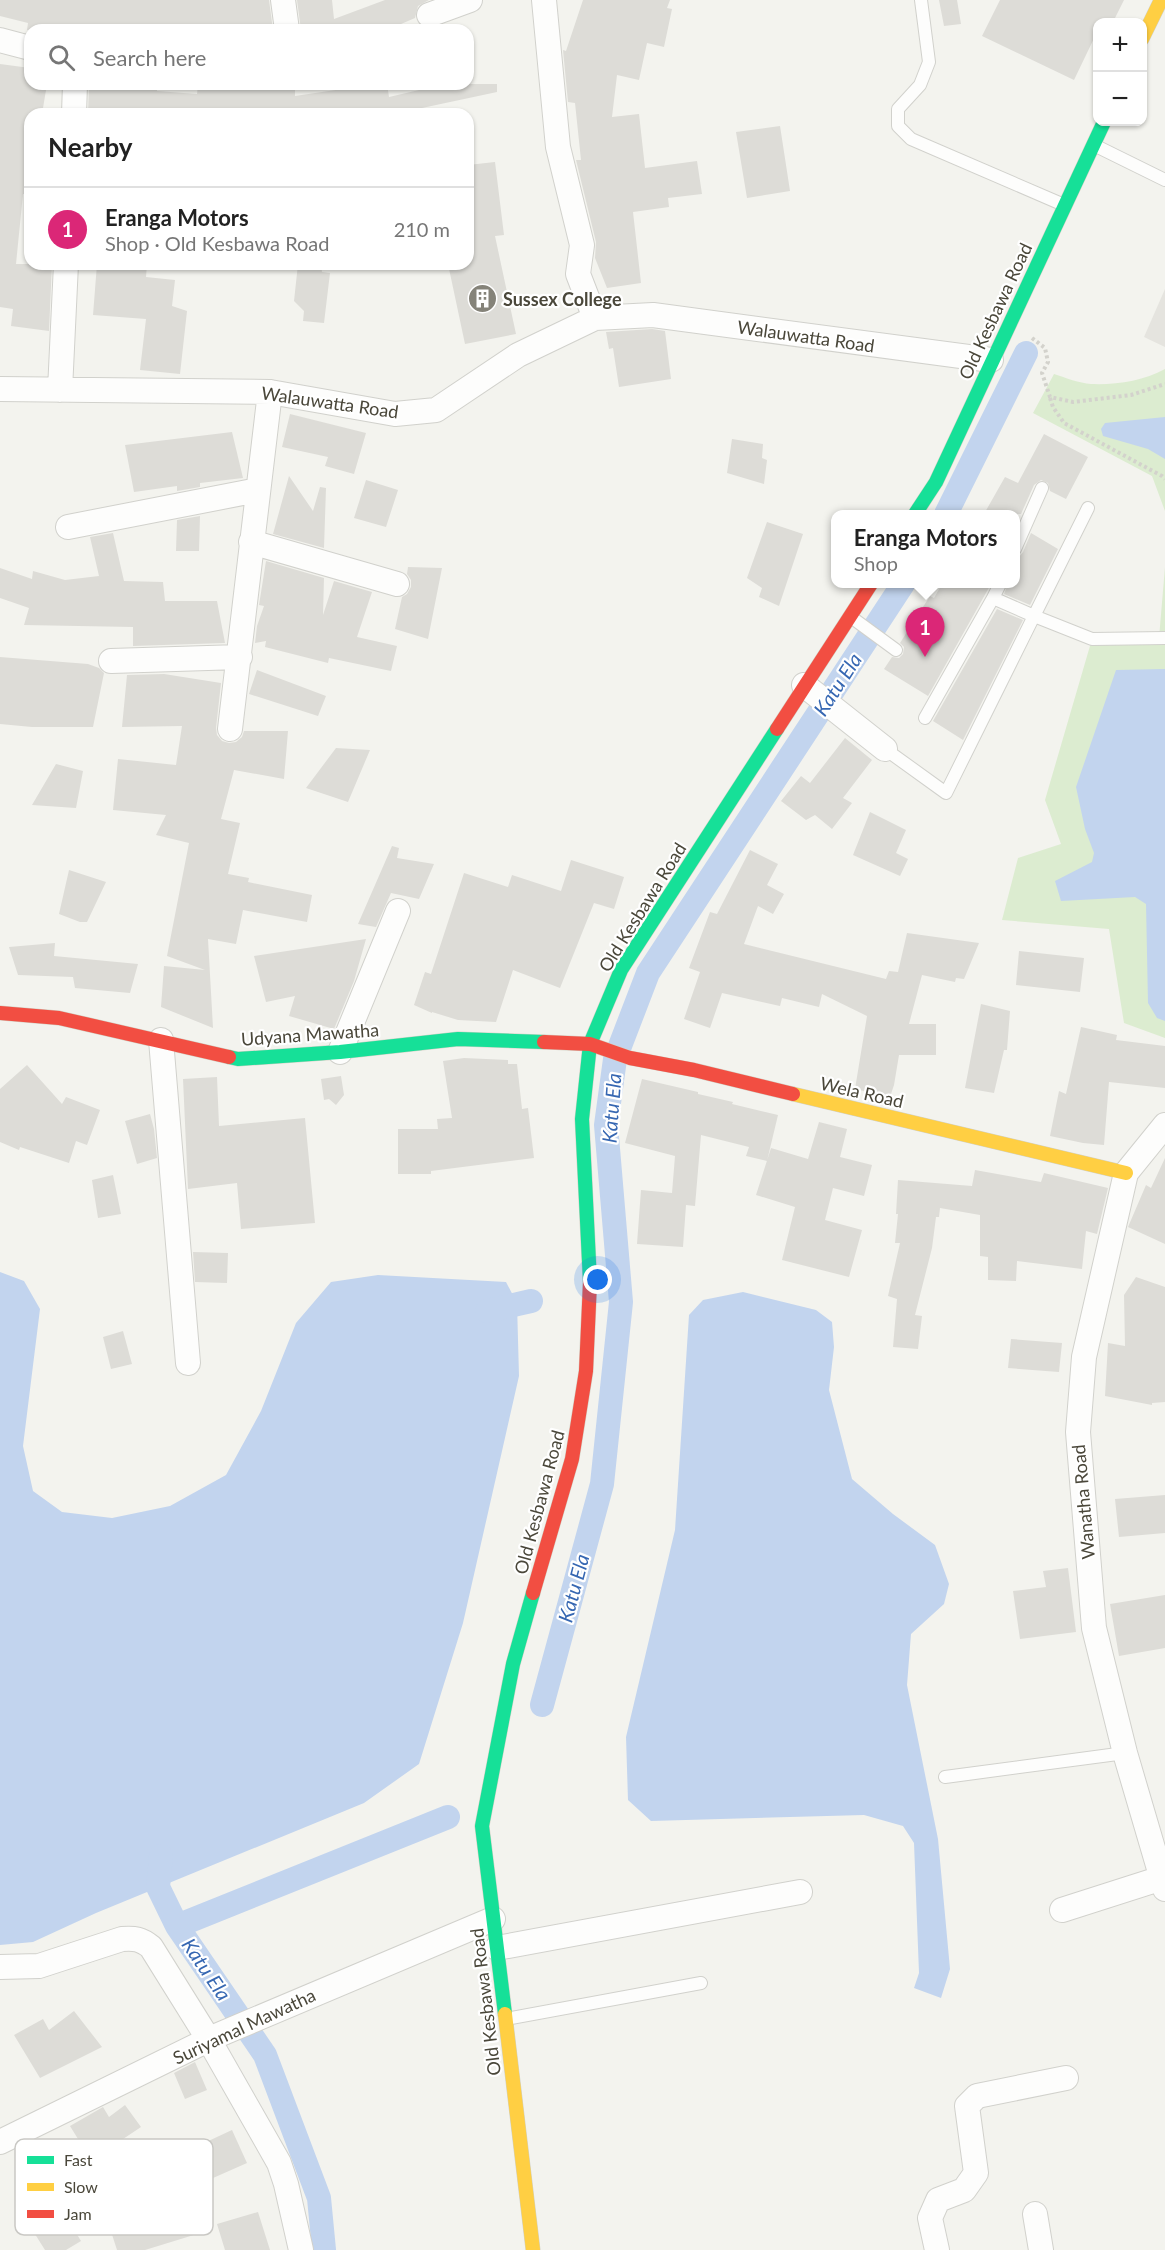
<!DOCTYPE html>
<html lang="en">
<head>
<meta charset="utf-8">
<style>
	body { margin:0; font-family:Lato,sans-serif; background:#f6f6f6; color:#222 }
	.controls { position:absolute; right:18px; top:18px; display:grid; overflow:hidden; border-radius:12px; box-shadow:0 2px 4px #0004 }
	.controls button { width:54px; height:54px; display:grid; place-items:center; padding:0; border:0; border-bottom:2px solid #e0e0e0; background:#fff; color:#222; font:30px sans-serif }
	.you { position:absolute; left:598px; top:1280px; width:21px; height:21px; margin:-15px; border:4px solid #fff; border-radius:50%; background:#1a73e8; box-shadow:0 0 0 9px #1a73e833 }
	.badge { display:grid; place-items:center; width:39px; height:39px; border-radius:50%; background:#db2777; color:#fff; font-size:20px; font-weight:700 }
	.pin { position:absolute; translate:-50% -50px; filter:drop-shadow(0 2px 3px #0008) }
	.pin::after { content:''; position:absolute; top:32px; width:21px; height:18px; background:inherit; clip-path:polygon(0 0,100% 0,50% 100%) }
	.popup { position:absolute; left:831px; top:510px; width:189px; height:78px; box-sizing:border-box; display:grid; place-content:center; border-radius:12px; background:#fff; filter:drop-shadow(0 2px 4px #0005); font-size:20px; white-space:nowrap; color:#767676 }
	.popup b { font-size:22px; color:#222 }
	.popup::after { content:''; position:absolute; left:50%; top:100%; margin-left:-12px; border:12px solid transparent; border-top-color:#fff }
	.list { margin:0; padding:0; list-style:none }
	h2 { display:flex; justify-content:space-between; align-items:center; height:78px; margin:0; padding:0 24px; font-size:26px }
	h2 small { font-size:20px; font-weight:400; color:#767676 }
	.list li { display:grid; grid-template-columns:39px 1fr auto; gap:18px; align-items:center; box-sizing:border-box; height:84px; padding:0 24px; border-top:2px solid #e0e0e0 }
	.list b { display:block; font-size:22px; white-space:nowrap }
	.list p { margin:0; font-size:20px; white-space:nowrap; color:#767676 }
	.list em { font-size:20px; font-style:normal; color:#767676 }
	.icon { flex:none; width:33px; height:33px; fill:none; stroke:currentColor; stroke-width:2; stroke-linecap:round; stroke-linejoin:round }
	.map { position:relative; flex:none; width:1165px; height:2250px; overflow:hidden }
	.search { position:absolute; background:#fff; box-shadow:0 2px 4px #0004; left:24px; top:24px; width:450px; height:66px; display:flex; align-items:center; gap:15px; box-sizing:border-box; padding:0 21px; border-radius:18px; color:#767676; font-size:22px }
	.panel { position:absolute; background:#fff; box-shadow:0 2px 4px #0004; left:24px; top:108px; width:450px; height:162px; border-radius:18px }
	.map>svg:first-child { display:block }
</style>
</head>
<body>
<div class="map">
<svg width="1165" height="2250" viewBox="0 0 1165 2250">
	<rect width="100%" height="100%" fill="#f3f3ee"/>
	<path fill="#dcecd0" d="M 1165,369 L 1165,511 L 1152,476 L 1033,413 L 1054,374 C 1066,378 1079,383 1091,384 C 1116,385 1143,381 1165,369 Z
		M 1165,567 L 1165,1038 L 1124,1023 L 1109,929 L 1002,920 L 1018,858 L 1061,844 L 1045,800 L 1092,639 L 1159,638 Z"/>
	<path fill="#e5e4df" d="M 1165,289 L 1165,347 L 1144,337 Z"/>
	<path fill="#c2d4ee" d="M 1165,417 L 1165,459 L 1148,449 L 1103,436 L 1101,429 L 1105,423 Z
		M 1165,669 L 1165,1021 L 1157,1018 L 1148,1003 L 1146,904 L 1135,897 L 1061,901 L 1055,881 L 1092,862 L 1094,853 L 1085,829 L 1076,787 L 1116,670 Z
		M 0,1272 L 24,1281 L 40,1309 L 23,1446 L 33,1491 L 62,1512 L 112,1518 L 170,1506 L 226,1475 L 261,1411 L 296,1323 L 331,1282 L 378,1275 L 506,1282 L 517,1303 L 519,1376 L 463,1623 L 419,1764 L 364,1803 L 96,1913 L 33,1942 L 0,1945 Z
		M 743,1292 L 816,1310 L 832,1322 L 834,1347 L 829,1390 L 852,1479 L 893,1514 L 935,1545 L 949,1584 L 944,1604 L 911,1634 L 907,1685 L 938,1839 L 950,1969 L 941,1998 L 914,1988 L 919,1973 L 914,1843 L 903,1826 L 864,1815 L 651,1821 L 628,1800 L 626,1737 L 675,1530 L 689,1315 L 703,1300 Z"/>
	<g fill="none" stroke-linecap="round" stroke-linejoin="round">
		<path stroke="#c2d4ee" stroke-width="24" d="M 946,514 L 1026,353
			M 487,1311 L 531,1301
			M 542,1705 L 602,1484 L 621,1302 L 606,1125 L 615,1059 L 648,973 L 903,584
			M 161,1856 L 158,1887 L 177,1926
			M 324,2250 L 319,2198 L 265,2055 L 177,1926 L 448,1817"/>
	</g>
	<path fill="#dddcd7" d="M 0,0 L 269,0 L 273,30 L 27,30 L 28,23 L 0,16 Z
		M 297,0 L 332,0 L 334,19 L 385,0 L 429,0 L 418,6 L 415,18 L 401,24 L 403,30 L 301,30 Z
		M 583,0 L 670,0 L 667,8 L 672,9 L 664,47 L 647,43 L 639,80 L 617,75 L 612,117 L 639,114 L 645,168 L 697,161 L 702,194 L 668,198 L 669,207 L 633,212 L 641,283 L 607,288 L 595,258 L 596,242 L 576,160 L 581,160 L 575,103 L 568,102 L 563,50 L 566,51 Z
		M 939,0 L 957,0 L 961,24 L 944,26 Z
		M 1000,0 L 1124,0 L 1113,22 L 1098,22 L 1098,30 L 1074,80 L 982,36 Z
		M 0,64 L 30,68 L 30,84 L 47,84 L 42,114 L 30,114 L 30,195 L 23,194 L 16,264 L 52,264 L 49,331 L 11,326 L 13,309 L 0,307 Z
		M 89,84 L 157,84 L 157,91 L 197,94 L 198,84 L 253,87 L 253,84 L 295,84 L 295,96 L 376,84 L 387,84 L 389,97 L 432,87 L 431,84 L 497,84 L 497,92 L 422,108 L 424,114 L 88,114 Z
		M 780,126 L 790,191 L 747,198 L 736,132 Z
		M 495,162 L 504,235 L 495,236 L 516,334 L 465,344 L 448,264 L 468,264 L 468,165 Z
		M 97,264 L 147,264 L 146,277 L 175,280 L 172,306 L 187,311 L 180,374 L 140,370 L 146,319 L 93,315 Z
		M 298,264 L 321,264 L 322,272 L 330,273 L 324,323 L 303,321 L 304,311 L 294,301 Z
		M 652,329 L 665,331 L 671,379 L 619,387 L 613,348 L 609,349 L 606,332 Z
		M 290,414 L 366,433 L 354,474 L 325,466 L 328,457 L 282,447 Z
		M 232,432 L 243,478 L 200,483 L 200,487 L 177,491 L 177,486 L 134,492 L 125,445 Z
		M 1044,434 L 1088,457 L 1066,499 L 1050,491 L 1048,483 L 1041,480 L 1034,485 L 1021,514 L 984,514 L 1005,477 L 1018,483 Z
		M 732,439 L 763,444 L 762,458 L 767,460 L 764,484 L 727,473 Z
		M 289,476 L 313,511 L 320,487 L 326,488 L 324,548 L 273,534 Z
		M 366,480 L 398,490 L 386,527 L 354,518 Z
		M 200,516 L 199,551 L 176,551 L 177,520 Z
		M 767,522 L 803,534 L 779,606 L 759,597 L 762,588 L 747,578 Z
		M 113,533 L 124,581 L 163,582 L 165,601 L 217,601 L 225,643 L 133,646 L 133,627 L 24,625 L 29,608 L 0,598 L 0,568 L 32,579 L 33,571 L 65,580 L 99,576 L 90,537 Z
		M 1031,533 L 1058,549 L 1030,605 L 1004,594 L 1008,584 L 1015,584 L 1015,562 L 1023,552 Z
		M 266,561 L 324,578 L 323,615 L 334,581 L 372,592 L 357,637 L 397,646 L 391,671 L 329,658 L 328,663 L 265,647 L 266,641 L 255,643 L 257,626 L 264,606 L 259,605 Z
		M 408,567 L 442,568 L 428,639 L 395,629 L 402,597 L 407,594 L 411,587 L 411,580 L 407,574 Z
		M 942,584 L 991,584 L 928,696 L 884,669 L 892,657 L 899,658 L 903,654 L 904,647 L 900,643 L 930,596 L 934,598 Z
		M 997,609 L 1023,620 L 963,740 L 933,721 Z
		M 0,657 L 88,664 L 99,668 L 104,673 L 93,727 L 32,727 L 0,724 Z
		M 257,670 L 326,696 L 318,716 L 249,694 Z
		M 164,674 L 221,683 L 216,728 L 217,735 L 222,741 L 229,743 L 236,742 L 242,737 L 244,731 L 288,731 L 284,779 L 234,770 L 221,819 L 240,823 L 228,874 L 249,878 L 248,882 L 312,895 L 307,922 L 243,910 L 236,944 L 208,939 L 213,1028 L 161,1007 L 164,966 L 205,970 L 167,956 L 189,843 L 156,835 L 166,815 L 113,810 L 118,759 L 176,765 L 182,726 L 122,727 L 127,675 Z
		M 845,738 L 872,760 L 843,798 L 852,803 L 832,829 L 815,815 L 806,820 L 781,801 L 801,776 L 810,783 Z
		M 336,748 L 370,750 L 348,802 L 306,788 Z
		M 56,764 L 83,771 L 76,808 L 32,805 Z
		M 870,812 L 906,830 L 896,853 L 908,859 L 900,876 L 853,855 Z
		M 392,846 L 399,848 L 397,858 L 434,864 L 419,899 L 391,893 L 376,927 L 358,924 Z
		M 750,850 L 778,864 L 767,885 L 784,894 L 773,914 L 758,906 L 744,944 L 886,979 L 889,971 L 898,972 L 907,933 L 979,943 L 964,979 L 956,978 L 955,982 L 922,975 L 909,1024 L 936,1024 L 936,1055 L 899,1055 L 894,1085 L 890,1097 L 855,1089 L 867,1016 L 822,994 L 819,1007 L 782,998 L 780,1006 L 722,993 L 710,1028 L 684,1019 L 700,972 L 689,968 L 710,912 L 717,914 Z
		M 571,860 L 624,877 L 614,909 L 594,903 L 560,988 L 513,970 L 496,1022 L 458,1020 L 432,1012 L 432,1013 L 414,1005 L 425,972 L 431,974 L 464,873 L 508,887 L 512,875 L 561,891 Z
		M 69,870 L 106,882 L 87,922 L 80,922 L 59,914 Z
		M 366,939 L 354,981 L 334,1029 L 289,1016 L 295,996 L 266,1002 L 254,956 Z
		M 55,943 L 54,956 L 138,964 L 130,993 L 75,988 L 73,977 L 18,975 L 9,947 Z
		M 1019,951 L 1084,958 L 1080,992 L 1016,985 Z
		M 981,1004 L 1010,1011 L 1007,1050 L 1004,1050 L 994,1093 L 965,1088 Z
		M 1081,1027 L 1117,1035 L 1116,1040 L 1165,1046 L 1165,1088 L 1109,1082 L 1104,1145 L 1083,1143 L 1050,1136 L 1059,1091 L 1066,1094 Z
		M 464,1058 L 508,1060 L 508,1064 L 517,1064 L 522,1109 L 528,1108 L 534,1158 L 431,1171 L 431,1174 L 398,1174 L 398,1129 L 438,1129 L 437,1119 L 452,1118 L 443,1061 Z
		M 27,1065 L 62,1104 L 66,1097 L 100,1110 L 87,1145 L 76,1141 L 69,1163 L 20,1147 L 19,1150 L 0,1142 L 0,1089 Z
		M 341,1076 L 344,1095 L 336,1105 L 329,1099 L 324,1100 L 321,1079 Z
		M 217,1077 L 219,1126 L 305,1118 L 315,1223 L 241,1229 L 237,1183 L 188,1189 L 183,1079 Z
		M 642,1079 L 698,1092 L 698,1094 L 733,1102 L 732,1104 L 778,1115 L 767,1161 L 746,1156 L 749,1147 L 701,1135 L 695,1206 L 686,1205 L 683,1247 L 637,1244 L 641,1190 L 672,1193 L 675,1156 L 625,1143 Z
		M 150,1114 L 154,1129 L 157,1158 L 137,1164 L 125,1121 Z
		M 819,1122 L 847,1129 L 840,1157 L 872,1165 L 864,1196 L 833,1188 L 825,1220 L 862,1230 L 849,1277 L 782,1260 L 795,1207 L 756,1195 L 771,1148 L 808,1159 Z
		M 1165,1158 L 1165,1244 L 1128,1227 L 1146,1185 L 1151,1188 Z
		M 975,1170 L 1041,1182 L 1044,1173 L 1108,1188 L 1097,1234 L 1086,1231 L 1082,1269 L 1017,1261 L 1016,1281 L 988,1280 L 988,1257 L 980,1256 L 980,1215 L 940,1208 L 939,1217 L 936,1217 L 932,1248 L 915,1315 L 922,1316 L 918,1349 L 893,1347 L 897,1299 L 888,1296 L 900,1243 L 895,1243 L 898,1214 L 896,1214 L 898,1180 L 972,1186 Z
		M 113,1175 L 121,1214 L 98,1218 L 92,1180 Z
		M 193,1252 L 228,1253 L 227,1283 L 195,1282 Z
		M 1136,1277 L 1165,1287 L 1165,1402 L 1152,1403 L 1152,1405 L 1105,1396 L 1108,1343 L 1125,1346 L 1124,1295 Z
		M 123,1331 L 132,1364 L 111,1369 L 103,1337 Z
		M 1011,1339 L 1062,1343 L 1059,1372 L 1008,1368 Z
		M 1165,1495 L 1165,1533 L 1119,1537 L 1115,1499 Z
		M 1068,1568 L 1076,1632 L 1020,1639 L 1013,1591 L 1046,1587 L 1043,1571 Z
		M 1165,1595 L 1165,1648 L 1119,1656 L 1110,1604 Z
		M 74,2011 L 102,2047 L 40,2078 L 14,2035 L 43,2019 L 49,2030 Z
		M 195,2062 L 207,2090 L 185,2099 L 174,2073 Z
		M 125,2105 L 141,2127 L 123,2139 L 131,2154 L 99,2173 L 70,2126 L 103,2107 L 109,2117 Z
		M 232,2130 L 247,2163 L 204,2182 L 189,2150 Z
		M 39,2140 L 54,2174 L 35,2183 L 19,2149 Z
		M 184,2195 L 197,2234 L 145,2250 L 117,2250 L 107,2219 Z
		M 54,2197 L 81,2241 L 66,2250 L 45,2250 L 28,2223 L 39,2216 L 35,2210 Z
		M 258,2212 L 270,2250 L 225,2250 L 217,2224 Z"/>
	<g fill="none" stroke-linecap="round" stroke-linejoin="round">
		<defs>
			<path id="lane" d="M 921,0 L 929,62 L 920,85 L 898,109 L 898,126 L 911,139 L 1064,205
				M 1094,145 L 1165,180
				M 1015,549 L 1042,488
				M 993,598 L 1000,584
				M 851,617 L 896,650
				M 925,718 L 993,598 L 1034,616 L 1088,508
				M 885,749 L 946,793 L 1034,616 L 1092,639 L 1165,638
				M 945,1777 L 1125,1753
				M 506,2019 L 701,1983"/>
			<path id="street" d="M 283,0 L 287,30
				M 544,0 L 558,147 L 582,245 L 578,274 L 595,318
				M 429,15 L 470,0
				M 0,40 L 30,48
				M 74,114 L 75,84
				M 0,389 L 270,392 L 395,414 L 436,410 L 518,355 L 595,318 L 653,315 L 991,360
				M 60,390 L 66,264
				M 68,527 L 258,490
				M 251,542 L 397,584
				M 111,661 L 240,657
				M 804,685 L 885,749
				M 230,729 L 270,392
				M 161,1040 L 188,1363
				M 340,1052 L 398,911
				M 1165,1125 L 1126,1173 L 1084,1357 L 1078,1432 L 1094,1628 L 1125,1753 L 1165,1889
				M 1062,1910 L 1162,1878
				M 497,1948 L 800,1892
				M 0,1967 L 39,1966 L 122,1939 C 135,1938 141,1939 151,1947 L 209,2040 L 279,2163 L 286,2184 L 301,2250
				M 0,2142 L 216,2036 L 493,1919
				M 1035,2214 L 1041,2250
				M 937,2250 L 930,2218 L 938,2200 L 964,2190 L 976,2173 L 967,2106 L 977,2096 L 1066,2078"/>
			<path id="fast" d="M 915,514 L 936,482 L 1104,122
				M 229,1057 L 238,1059 L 340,1052 L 458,1039 L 544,1042
				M 590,1282 L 582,1119 L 590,1044 L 621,970 L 777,729
				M 505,2014 L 482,1826 L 513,1664 L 533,1593"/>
			<path id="slow" d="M 1142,39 L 1161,0
				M 793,1094 L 1126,1173
				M 505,2014 L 533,2250"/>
			<path id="jam" d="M 777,729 L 871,584
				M 0,1013 L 59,1018 L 229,1057
				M 544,1042 L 590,1044 L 630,1058 L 694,1070 L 793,1094
				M 533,1593 L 572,1459 L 586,1371 L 590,1282"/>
		</defs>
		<use href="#lane" stroke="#d1d1cc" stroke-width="14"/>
		<use href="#street" stroke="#d1d1cc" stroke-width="26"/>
		<use href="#fast" stroke="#d2d1c5" stroke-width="15"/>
		<use href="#slow" stroke="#d2d1c5" stroke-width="15"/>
		<use href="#jam" stroke="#d2d1c5" stroke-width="15"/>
		<path stroke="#d3d2cc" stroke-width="4" stroke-dasharray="3 3" stroke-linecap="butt" d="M 1032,338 L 1045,348 L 1048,362 L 1042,373 L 1050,397 L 1073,402 L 1131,395 L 1165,384
			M 1050,398 L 1053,407 L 1064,423 L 1162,476 L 1165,479"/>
		<use href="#lane" stroke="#fdfdfc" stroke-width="12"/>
		<use href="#street" stroke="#fdfdfc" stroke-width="24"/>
		<use href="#fast" stroke="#16e098" stroke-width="14"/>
		<use href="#slow" stroke="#ffcf43" stroke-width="14"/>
		<use href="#jam" stroke="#f24e42" stroke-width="14"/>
	</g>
	<defs>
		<symbol id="building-disc" viewBox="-11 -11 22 22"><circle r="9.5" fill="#858379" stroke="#fff"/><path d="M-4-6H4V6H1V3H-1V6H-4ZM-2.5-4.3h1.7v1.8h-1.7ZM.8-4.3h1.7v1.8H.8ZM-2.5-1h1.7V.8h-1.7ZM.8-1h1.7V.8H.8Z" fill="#fff"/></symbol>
	</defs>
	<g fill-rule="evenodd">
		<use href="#building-disc" x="466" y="282" width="33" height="33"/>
	</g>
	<g text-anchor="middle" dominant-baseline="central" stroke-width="4.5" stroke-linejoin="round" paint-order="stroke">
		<g font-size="18" font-weight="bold" fill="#4a473a" stroke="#fff" text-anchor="start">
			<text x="503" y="299">Sussex College</text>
		</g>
		<g font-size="18" fill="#4a473a" stroke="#fff">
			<text transform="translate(995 311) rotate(-65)">Old Kesbawa Road</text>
			<text transform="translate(806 336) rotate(8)">Walauwatta Road</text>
			<text transform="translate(330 402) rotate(8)">Walauwatta Road</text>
			<text transform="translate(642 907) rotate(-58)">Old Kesbawa Road</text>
			<text transform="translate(310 1034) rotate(-4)">Udyana Mawatha</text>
			<text transform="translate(862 1092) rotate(13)">Wela Road</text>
			<text transform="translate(539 1502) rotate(-75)">Old Kesbawa Road</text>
			<text transform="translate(1083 1502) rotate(-95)">Wanatha Road</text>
			<text transform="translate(485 2002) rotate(-97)">Old Kesbawa Road</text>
			<text transform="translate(244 2026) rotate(-25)">Suriyamal Mawatha</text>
		</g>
		<g font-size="20" font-style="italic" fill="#3667b2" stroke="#fff">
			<text transform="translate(837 684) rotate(-57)">Katu Ela</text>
			<text transform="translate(611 1108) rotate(-86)">Katu Ela</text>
			<text transform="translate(573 1588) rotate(-75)">Katu Ela</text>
			<text transform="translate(207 1969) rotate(56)">Katu Ela</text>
		</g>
	</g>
	<rect x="15" y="2139" width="198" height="96" rx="9" fill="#fff" stroke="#c9c8c4" stroke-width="1.5"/>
	<rect x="27" y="2156" width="27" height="8" fill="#16e098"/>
	<rect x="27" y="2183" width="27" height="8" fill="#ffcf43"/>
	<rect x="27" y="2210" width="27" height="8" fill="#f24e42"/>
	<g font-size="16" fill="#4a473a">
		<text x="64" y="2166">Fast</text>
		<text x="64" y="2193">Slow</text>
		<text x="64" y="2220">Jam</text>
	</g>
</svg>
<div class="controls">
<button>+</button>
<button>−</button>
</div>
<div class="you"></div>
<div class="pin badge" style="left:925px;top:657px">1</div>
<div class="popup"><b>Eranga Motors</b>Shop</div>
<div class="search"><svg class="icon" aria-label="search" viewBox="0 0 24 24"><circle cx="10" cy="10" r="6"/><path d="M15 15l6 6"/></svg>Search here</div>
<section class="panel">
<h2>Nearby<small></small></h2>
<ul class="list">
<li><span class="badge">1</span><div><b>Eranga Motors</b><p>Shop · Old Kesbawa Road</p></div><em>210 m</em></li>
</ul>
</section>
</div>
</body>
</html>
